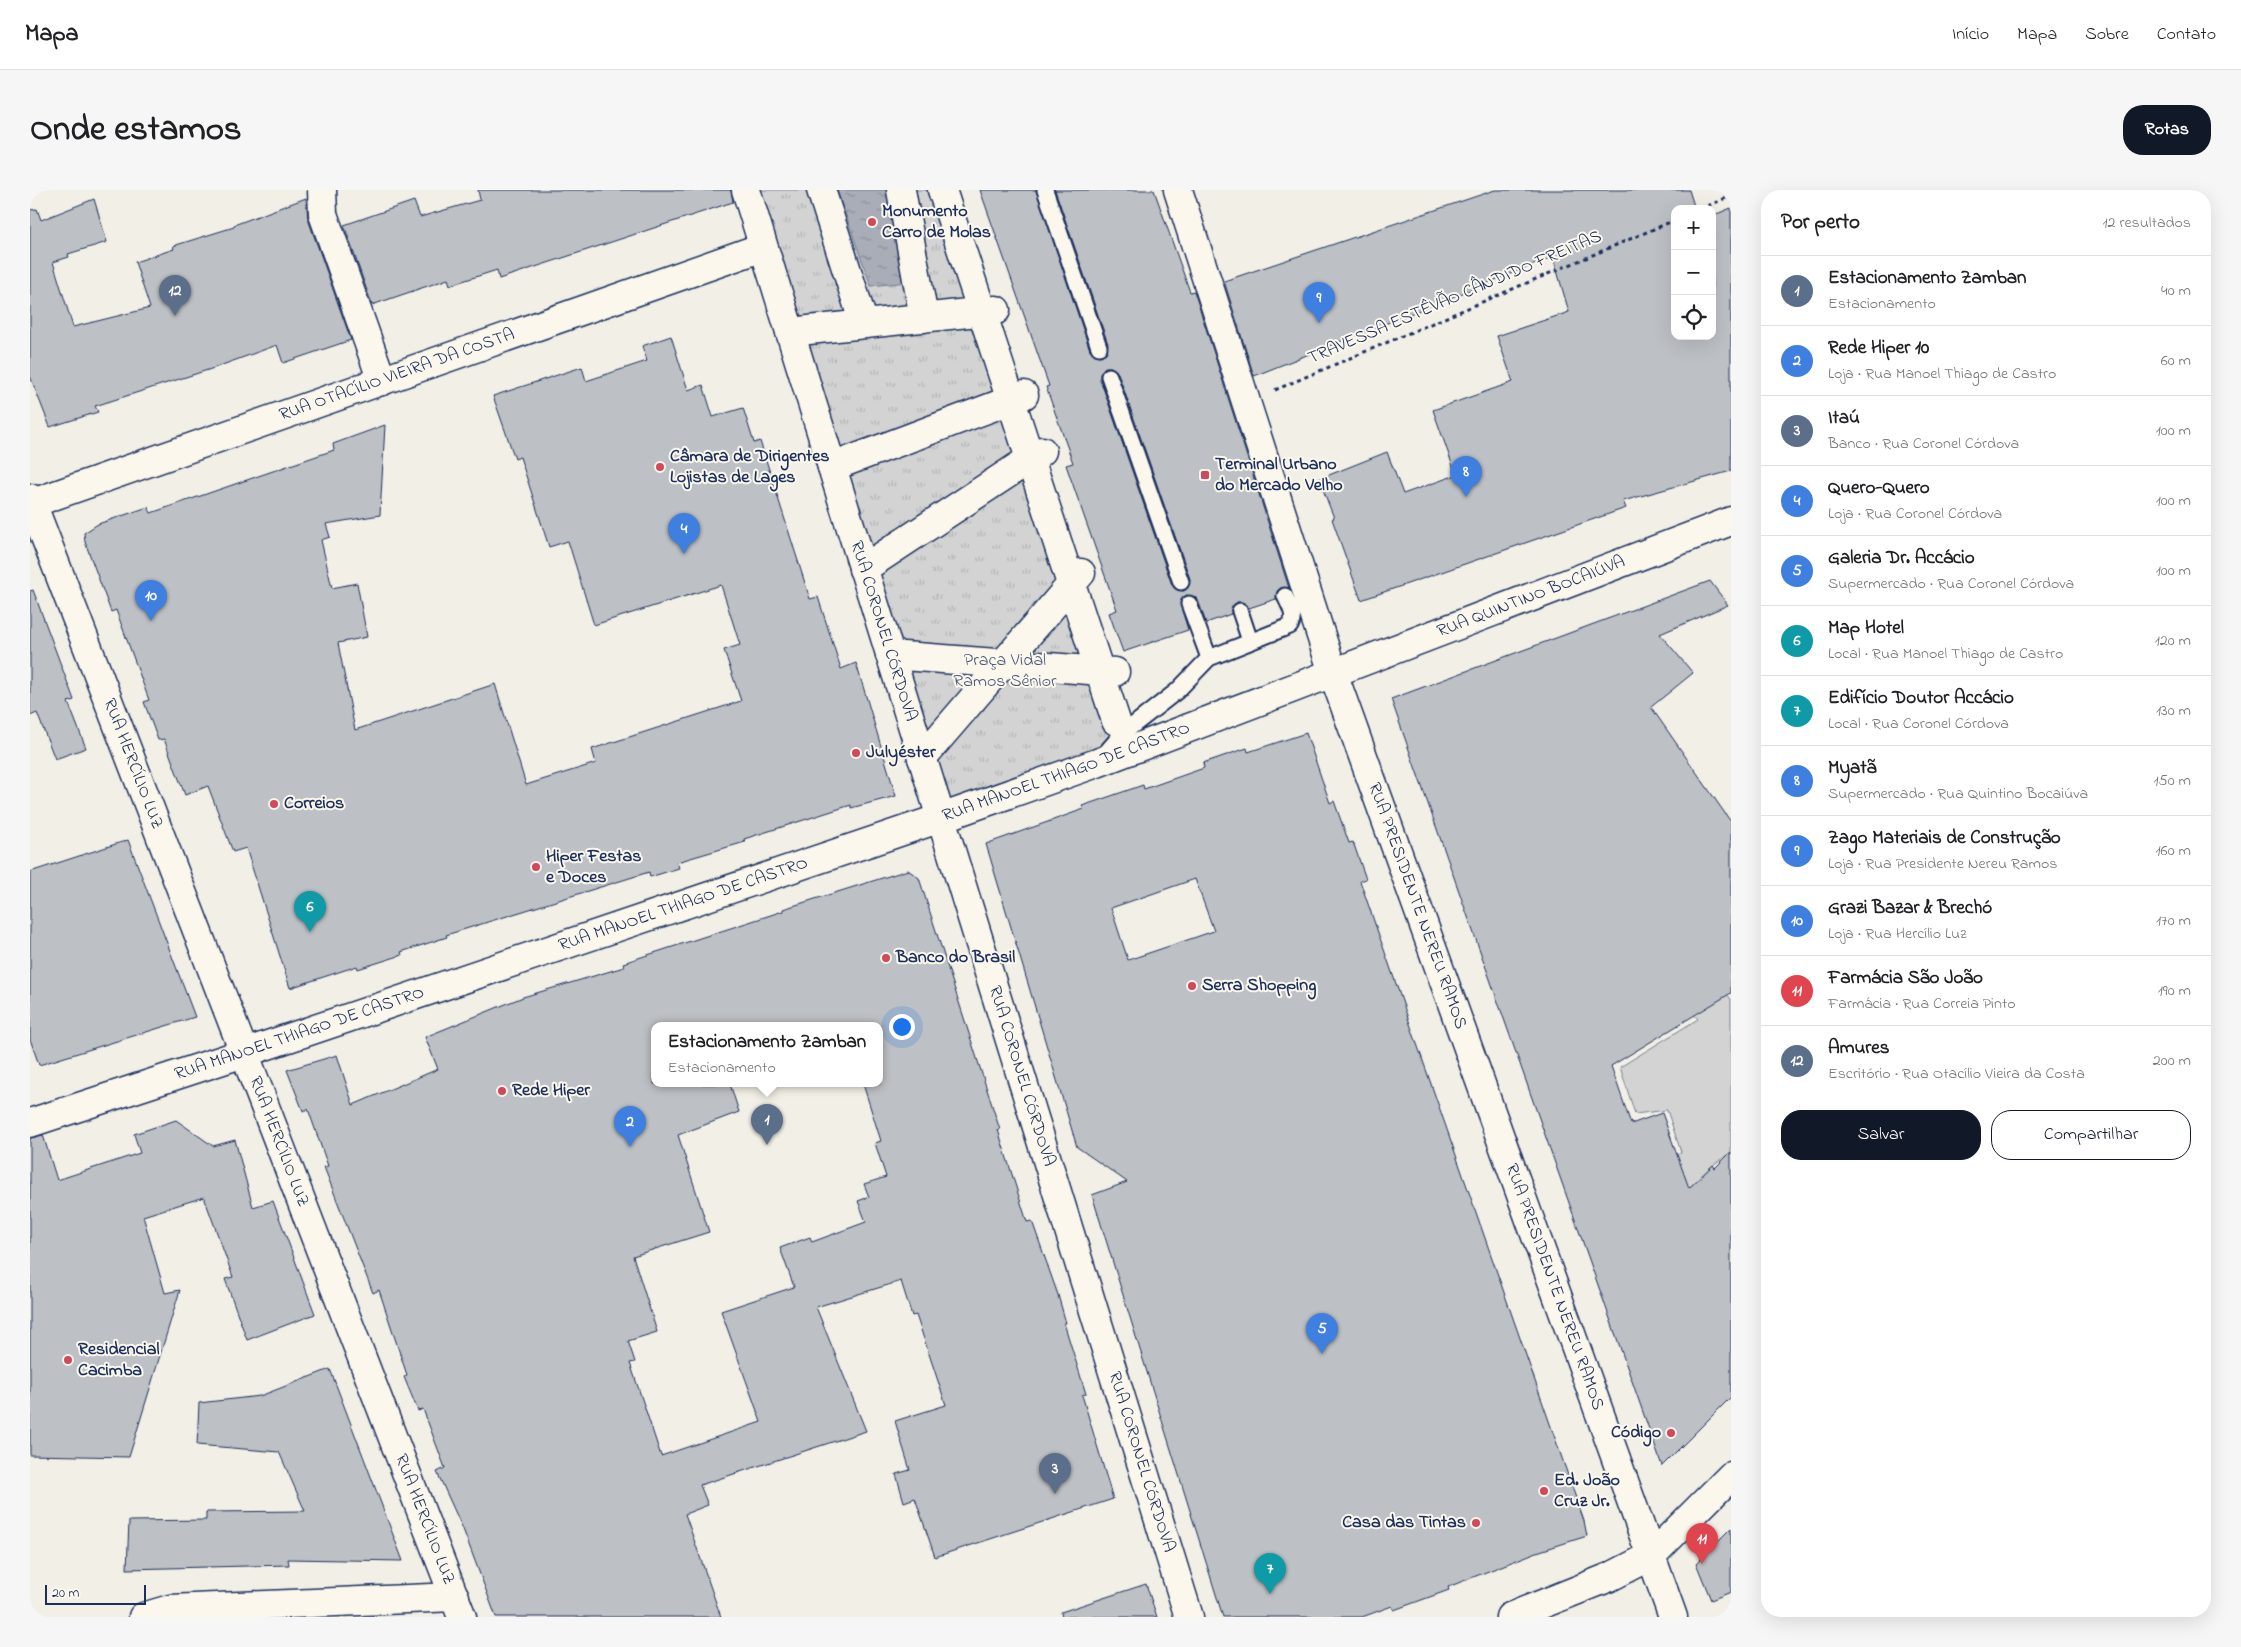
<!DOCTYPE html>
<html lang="pt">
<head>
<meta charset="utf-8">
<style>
	body { margin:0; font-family:"Indie Flower",sans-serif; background:#f6f6f6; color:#202124 }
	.controls { position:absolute; right:15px; top:15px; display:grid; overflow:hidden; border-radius:10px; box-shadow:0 5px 20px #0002 }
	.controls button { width:45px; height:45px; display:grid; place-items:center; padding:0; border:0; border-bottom:1px solid #e0e0e0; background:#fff; color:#202124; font:25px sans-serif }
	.scale { position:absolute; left:15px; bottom:12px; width:101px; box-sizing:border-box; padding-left:5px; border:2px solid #1b2f5e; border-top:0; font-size:14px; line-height:18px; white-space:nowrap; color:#1b2f5e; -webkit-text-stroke:4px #fbf7ec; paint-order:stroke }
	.you { position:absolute; left:871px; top:836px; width:18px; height:18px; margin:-12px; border:4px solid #fff; border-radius:50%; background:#1a73e8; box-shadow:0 0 0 8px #1a73e833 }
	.badge { display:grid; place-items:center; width:32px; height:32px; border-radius:50%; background:#111827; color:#fff; font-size:16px; font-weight:700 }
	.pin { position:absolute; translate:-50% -41px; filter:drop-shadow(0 1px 2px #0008) }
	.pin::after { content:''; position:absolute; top:26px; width:18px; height:15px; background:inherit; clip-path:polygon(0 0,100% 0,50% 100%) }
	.popup { position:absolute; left:621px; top:832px; width:232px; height:65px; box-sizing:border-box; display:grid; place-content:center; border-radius:10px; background:#fff; filter:drop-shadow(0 1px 4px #0005); font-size:16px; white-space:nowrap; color:#757577 }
	.popup b { font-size:19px; color:#202124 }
	.popup::after { content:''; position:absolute; left:50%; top:100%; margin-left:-10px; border:10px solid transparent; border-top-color:#fff }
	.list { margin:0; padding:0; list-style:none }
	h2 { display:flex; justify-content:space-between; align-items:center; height:65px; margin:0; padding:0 20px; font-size:21px }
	h2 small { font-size:16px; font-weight:400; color:#757577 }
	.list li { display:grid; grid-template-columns:32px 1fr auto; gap:15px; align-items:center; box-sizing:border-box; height:70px; padding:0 20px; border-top:1px solid #e0e0e0 }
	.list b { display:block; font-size:19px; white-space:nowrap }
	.list p { margin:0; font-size:16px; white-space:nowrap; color:#757577 }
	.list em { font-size:16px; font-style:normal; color:#757577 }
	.actions { display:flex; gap:10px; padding:15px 20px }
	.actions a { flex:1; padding:11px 0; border:1px solid #111827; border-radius:20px; text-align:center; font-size:18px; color:#111827 }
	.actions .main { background:#111827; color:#fff }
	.icon { flex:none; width:28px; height:28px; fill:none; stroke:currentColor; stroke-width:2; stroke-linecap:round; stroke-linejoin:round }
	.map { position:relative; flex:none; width:1701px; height:1427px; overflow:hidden; border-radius:20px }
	header { display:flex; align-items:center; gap:30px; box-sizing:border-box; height:70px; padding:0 25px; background:#fff; border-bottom:1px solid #e0e0e0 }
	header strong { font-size:24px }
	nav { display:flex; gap:28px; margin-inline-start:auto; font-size:18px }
	.intro { display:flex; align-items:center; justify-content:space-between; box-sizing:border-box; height:120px; padding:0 30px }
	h1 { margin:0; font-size:35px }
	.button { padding:12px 22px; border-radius:20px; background:#111827; color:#fff; font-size:18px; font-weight:700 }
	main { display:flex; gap:30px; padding:0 30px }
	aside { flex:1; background:#fff; border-radius:20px; box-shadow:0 5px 20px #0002 }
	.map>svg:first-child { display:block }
</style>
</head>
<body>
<header>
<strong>Mapa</strong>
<nav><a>Início</a><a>Mapa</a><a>Sobre</a><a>Contato</a></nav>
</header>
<div class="intro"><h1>Onde estamos</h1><a class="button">Rotas</a></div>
<main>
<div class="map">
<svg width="1701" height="1427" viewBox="0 0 1701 1427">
	<defs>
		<pattern id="park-tufts" width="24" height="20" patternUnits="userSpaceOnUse" patternTransform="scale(1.25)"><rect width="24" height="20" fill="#d2d3d2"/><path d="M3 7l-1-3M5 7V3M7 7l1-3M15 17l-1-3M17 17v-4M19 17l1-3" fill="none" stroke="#b4b5b7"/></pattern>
		<pattern id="water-ripples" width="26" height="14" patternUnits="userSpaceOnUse" patternTransform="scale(1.25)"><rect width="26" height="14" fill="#a9adb7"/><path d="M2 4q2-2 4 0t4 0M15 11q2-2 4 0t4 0" fill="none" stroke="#898d98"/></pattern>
	</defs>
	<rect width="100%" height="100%" fill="#f2efe6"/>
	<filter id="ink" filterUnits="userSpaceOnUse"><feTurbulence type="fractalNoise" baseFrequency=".02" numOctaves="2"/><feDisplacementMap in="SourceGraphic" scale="10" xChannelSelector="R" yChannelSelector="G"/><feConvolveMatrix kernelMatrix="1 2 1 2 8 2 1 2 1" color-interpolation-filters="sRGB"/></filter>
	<g filter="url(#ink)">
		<path fill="#d2d3d2" stroke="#768198" d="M 1637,739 L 1701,809 L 1701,962 L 1683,975 L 1643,1013 L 1616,979 L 1651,962 L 1637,920 L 1605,924 L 1590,877 L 1668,829 L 1604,763 Z"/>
		<path fill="url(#park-tufts)" stroke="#768198" d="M 716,0 L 926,0 L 1094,512 L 1067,573 L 911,628 Z"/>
		<path fill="url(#water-ripples)" stroke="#707b93" d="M 807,0 L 857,0 L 877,92 L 841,96 Z"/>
		<path fill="#bdc0c4" stroke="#1b2f5e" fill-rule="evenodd" d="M 448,0 L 701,0 L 703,12 L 469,89 L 467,80 L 420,95 L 418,89 L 342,115 L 314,35 L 384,11 L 390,27 L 450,10 Z
			M 950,0 L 1006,0 L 1060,160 L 1068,166 L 1076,163 L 1078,154 L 1025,0 L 1124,0 L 1160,102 L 1164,101 L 1259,398 L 1251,398 L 1247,401 L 1246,409 L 1219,418 L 1212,412 L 1207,412 L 1201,419 L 1201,424 L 1176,433 L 1168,410 L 1165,407 L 1156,405 L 1150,413 L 1158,440 L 1093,462 L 1079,423 L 1087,420 L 1036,275 L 1043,273 L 1016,197 L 1019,196 ZM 1075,177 L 1081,177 L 1088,183 L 1160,389 L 1158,398 L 1154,401 L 1145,399 L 1142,395 L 1070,189 L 1070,184 Z
			M 1465,0 L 1659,0 L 1665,19 L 1645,19 L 1645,146 L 1682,146 L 1682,26 L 1701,18 L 1701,281 L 1593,311 L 1596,318 L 1331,410 L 1302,329 L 1304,328 L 1289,289 L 1357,262 L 1373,304 L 1426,285 L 1403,220 L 1483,192 L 1467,146 L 1539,122 L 1523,67 L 1224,186 L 1194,91 Z
			M 276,8 L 278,29 L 321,150 L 253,173 L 247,155 L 184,178 L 65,216 L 68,222 L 20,237 L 0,186 L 0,20 L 7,19 L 11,30 L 64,9 L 77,52 L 38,64 L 39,67 L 23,72 L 43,137 L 120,118 L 105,72 L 144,59 L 143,56 L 204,37 L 204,35 Z
			M 641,146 L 658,200 L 673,195 L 683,227 L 713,218 L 724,253 L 730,251 L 780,409 L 788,407 L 811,479 L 826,473 L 866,606 L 821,618 L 821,615 L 714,649 L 715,652 L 647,672 L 649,678 L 620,687 L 619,682 L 416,745 L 417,747 L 371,762 L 372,765 L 328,779 L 327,776 L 260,798 L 216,658 L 203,662 L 178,596 L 155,605 L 134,549 L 128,550 L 114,512 L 119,510 L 86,420 L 81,422 L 55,352 L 54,343 L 68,334 L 118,317 L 121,323 L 304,260 L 303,254 L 355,235 L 350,325 L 296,334 L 300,347 L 291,350 L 302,398 L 327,393 L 337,447 L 308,453 L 325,540 L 465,494 L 496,595 L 566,573 L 562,559 L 711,511 L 694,460 L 710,455 L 691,395 L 564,435 L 538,351 L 519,357 L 490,267 L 485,269 L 463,206 L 552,177 L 556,191 L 617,171 L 612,156 Z
			M 1680,391 L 1698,415 L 1630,444 L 1663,483 L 1621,517 L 1701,632 L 1701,803 L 1581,876 L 1601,934 L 1632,923 L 1659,998 L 1683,975 L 1685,978 L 1701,962 L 1701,1207 L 1632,1276 L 1361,509 Z
			M 3,400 L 44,510 L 38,512 L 56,558 L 25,569 L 7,523 L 0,526 L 0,401 Z
			M 1276,543 L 1300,613 L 1304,611 L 1319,653 L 1323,652 L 1336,689 L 1330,691 L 1554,1331 L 1557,1346 L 1507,1362 L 1418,1397 L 1419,1400 L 1364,1420 L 1362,1416 L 1332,1427 L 1193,1427 L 1062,1005 L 1097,992 L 1047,957 L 956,654 L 1054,619 L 1052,616 L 1113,595 L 1114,599 L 1174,578 L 1173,573 L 1217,558 L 1218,562 ZM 1165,689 L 1184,741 L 1098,770 L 1081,718 Z
			M 98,650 L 165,827 L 9,875 L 0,849 L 0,682 Z
			M 878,680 L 889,688 L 970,940 L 968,940 L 997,1032 L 1002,1031 L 1028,1105 L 1036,1133 L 1034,1133 L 1056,1204 L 1052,1205 L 1083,1309 L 905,1367 L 885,1308 L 874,1312 L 866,1284 L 880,1280 L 865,1231 L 916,1215 L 886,1125 L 882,1126 L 871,1091 L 786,1117 L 836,1241 L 670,1295 L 678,1315 L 655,1324 L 691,1427 L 466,1427 L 433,1339 L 407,1282 L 415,1278 L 393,1219 L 388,1221 L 374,1187 L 377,1185 L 349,1100 L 343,1103 L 294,977 L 298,976 L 278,919 L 273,921 L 257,880 L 307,865 L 323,915 L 408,879 L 395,847 L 493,807 L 594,777 L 593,773 L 753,721 L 753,719 ZM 624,836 L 850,836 L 850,894 L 833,894 L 851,951 L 845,953 L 856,987 L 834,994 L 839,1007 L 828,1011 L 836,1032 L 782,1052 L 780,1047 L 750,1058 L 764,1097 L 691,1121 L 731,1232 L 631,1266 L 600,1173 L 605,1172 L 598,1151 L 627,1142 L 603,1066 L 679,1042 L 648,945 L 709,922 L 700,894 L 624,894 Z
			M 146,930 L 183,956 L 205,950 L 223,1017 L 243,1011 L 285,1124 L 217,1150 L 195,1089 L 203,1087 L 174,1007 L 113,1026 L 135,1103 L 150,1100 L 99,1267 L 0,1265 L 0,948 L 13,945 L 27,990 L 110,963 L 104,944 Z
			M 300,1179 L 373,1371 L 258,1369 L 259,1375 L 97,1379 L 99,1331 L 176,1330 L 176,1322 L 275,1321 L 249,1262 L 167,1255 L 169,1213 L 230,1206 Z
			M 1701,1338 L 1701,1402 L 1681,1410 L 1666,1373 Z
			M 1116,1394 L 1127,1427 L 1032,1427 L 1031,1422 Z"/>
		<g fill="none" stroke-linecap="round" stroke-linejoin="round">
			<defs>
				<path id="lane" d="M 1015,0 L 1069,157
					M 1079,186 L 1151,392
					M 1159,414 L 1179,468
					M 1210,421 L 1220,451
					M 1073,566 L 1092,544 L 1147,501 L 1179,468 L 1260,436 C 1266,425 1260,417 1255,406"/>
				<path id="street" d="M 292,0 L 293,24 L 352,191
					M 791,0 L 834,134
					M 871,0 L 894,128
					M 912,0 L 1086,531
					M 760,142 L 966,120
					M 802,277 L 994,205
					M 833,379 L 1012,261
					M 860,465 L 1085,482
					M 892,568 L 1051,383
					M 113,1427 L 140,1419 L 425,1407
					M 1480,1427 L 1580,1387 L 1621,1366"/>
				<g id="secondary">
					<path id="s1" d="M 716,0 L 1159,1427"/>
					<path id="s2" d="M 1148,0 L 1303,483 L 1643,1427"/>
					<path id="s3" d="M 0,308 L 432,1427"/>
					<path id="s4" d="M 0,314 L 733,57"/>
					<path id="s5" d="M 0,933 L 214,863 L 911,628 L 1067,573 L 1701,331"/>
					<path d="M 1621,1366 L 1701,1286"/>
				</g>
			</defs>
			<use href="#lane" stroke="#1b2f5e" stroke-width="19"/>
			<use href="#street" stroke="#1b2f5e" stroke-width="31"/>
			<use href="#secondary" stroke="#1b2f5e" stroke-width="31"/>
			<path stroke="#1b2f5e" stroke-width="3" stroke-dasharray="4 4" stroke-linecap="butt" d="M 1670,19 L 1701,6
				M 1245,200 L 1645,30"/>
			<use href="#lane" stroke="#fbf7ec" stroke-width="15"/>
			<use href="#street" stroke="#fbf7ec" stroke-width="28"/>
			<use href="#secondary" stroke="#fbf7ec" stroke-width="28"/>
		</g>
	</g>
	<g fill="#d1495b" stroke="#fbf7ec" stroke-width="2">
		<circle cx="842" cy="32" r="5"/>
		<circle cx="630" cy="277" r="5"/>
		<rect x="1170" y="280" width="10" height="10" rx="2.5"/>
		<circle cx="826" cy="563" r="5"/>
		<circle cx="244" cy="614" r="5"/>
		<circle cx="506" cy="677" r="5"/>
		<circle cx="856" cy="768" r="5"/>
		<circle cx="1162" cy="796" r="5"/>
		<circle cx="472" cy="901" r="5"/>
		<circle cx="38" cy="1170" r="5"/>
		<circle cx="1641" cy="1243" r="5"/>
		<circle cx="1514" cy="1301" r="5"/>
		<circle cx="1446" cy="1333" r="5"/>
	</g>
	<g text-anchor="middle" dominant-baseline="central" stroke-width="4" stroke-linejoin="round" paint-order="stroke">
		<g font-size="18" font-weight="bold" fill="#1b2f5e" stroke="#fbf7ec" text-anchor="start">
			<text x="852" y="22">Monumento<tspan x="852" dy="21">Carro de Molas</tspan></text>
			<text x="640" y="267">Câmara de Dirigentes<tspan x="640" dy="21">Lojistas de Lages</tspan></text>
			<text x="1185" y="275">Terminal Urbano<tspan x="1185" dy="21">do Mercado Velho</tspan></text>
			<text x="836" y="563">Julyéster</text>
			<text x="254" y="614">Correios</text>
			<text x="516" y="667">Hiper Festas<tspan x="516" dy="21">e Doces</tspan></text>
			<text x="866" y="768">Banco do Brasil</text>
			<text x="1172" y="796">Serra Shopping</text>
			<text x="482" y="901">Rede Hiper</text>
			<text x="48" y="1160">Residencial<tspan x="48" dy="21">Cacimba</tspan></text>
			<text x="1631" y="1243" text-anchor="end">Código</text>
			<text x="1524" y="1291">Ed. João<tspan x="1524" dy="21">Cruz Jr.</tspan></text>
			<text x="1436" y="1333" text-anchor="end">Casa das Tintas</text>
		</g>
		<g font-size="18" fill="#1b2f5e" stroke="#fbf7ec">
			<text transform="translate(1425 108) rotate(-23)">TRAVESSA ESTÊVÃO CÂNDIDO FREITAS</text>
			<text stroke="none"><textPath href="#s4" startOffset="389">RUA OTACÍLIO VIEIRA DA COSTA</textPath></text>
			<text stroke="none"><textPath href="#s5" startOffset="1591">RUA QUINTINO BOCAIÚVA</textPath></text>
			<text stroke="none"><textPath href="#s1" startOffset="462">RUA CORONEL CÓRDOVA</textPath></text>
			<text stroke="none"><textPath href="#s3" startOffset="285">RUA HERCÍLIO LUZ</textPath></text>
			<text stroke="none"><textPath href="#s5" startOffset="1094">RUA MANOEL THIAGO DE CASTRO</textPath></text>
			<text stroke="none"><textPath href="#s5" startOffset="689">RUA MANOEL THIAGO DE CASTRO</textPath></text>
			<text stroke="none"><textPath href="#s2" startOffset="755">RUA PRESIDENTE NEREU RAMOS</textPath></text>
			<text stroke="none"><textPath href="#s5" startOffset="284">RUA MANOEL THIAGO DE CASTRO</textPath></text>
			<text stroke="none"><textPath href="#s1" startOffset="928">RUA CORONEL CÓRDOVA</textPath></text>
			<text stroke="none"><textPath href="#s3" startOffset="690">RUA HERCÍLIO LUZ</textPath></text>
			<text stroke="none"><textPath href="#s2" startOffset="1160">RUA PRESIDENTE NEREU RAMOS</textPath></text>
			<text stroke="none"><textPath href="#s1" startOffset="1332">RUA CORONEL CÓRDOVA</textPath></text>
			<text stroke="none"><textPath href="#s3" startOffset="1095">RUA HERCÍLIO LUZ</textPath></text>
		</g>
		<g font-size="18" fill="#49587b" stroke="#fbf7ec">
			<text x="975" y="471">Praça Vidal<tspan x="975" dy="21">Ramos Sênior</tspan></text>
		</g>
	</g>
</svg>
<div class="controls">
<button>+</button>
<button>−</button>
<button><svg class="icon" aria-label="locate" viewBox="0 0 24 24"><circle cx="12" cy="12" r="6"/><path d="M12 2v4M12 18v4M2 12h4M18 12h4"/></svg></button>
</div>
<div class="scale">20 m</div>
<div class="you"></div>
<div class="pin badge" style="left:737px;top:955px;background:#5c6f8a">1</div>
<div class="popup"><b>Estacionamento Zamban</b>Estacionamento</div>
<div class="pin badge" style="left:600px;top:957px;background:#3f7fe0">2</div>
<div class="pin badge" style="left:1025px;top:1304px;background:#5c6f8a">3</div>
<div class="pin badge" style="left:654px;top:364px;background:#3f7fe0">4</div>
<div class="pin badge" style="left:1292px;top:1164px;background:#3f7fe0">5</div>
<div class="pin badge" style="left:280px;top:742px;background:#0f9aa8">6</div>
<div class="pin badge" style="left:1240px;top:1404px;background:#0f9aa8">7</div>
<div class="pin badge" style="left:1436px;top:307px;background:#3f7fe0">8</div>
<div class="pin badge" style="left:1289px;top:133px;background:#3f7fe0">9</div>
<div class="pin badge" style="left:121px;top:431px;background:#3f7fe0">10</div>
<div class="pin badge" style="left:1672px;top:1374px;background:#e0444e">11</div>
<div class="pin badge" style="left:145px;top:126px;background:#5c6f8a">12</div>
</div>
<aside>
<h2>Por perto<small>12 resultados</small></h2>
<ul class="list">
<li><span class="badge" style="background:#5c6f8a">1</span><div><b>Estacionamento Zamban</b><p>Estacionamento</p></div><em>40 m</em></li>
<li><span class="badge" style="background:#3f7fe0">2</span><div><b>Rede Hiper 10</b><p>Loja · Rua Manoel Thiago de Castro</p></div><em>60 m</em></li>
<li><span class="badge" style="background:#5c6f8a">3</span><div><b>Itaú</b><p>Banco · Rua Coronel Córdova</p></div><em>100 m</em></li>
<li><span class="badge" style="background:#3f7fe0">4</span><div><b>Quero-Quero</b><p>Loja · Rua Coronel Córdova</p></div><em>100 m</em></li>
<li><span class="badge" style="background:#3f7fe0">5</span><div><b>Galeria Dr. Accácio</b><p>Supermercado · Rua Coronel Córdova</p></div><em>100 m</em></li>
<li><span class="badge" style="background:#0f9aa8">6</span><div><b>Map Hotel</b><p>Local · Rua Manoel Thiago de Castro</p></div><em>120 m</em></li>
<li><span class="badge" style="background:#0f9aa8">7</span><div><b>Edifício Doutor Accácio</b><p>Local · Rua Coronel Córdova</p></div><em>130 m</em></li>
<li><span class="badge" style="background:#3f7fe0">8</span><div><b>Myatã</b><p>Supermercado · Rua Quintino Bocaiúva</p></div><em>150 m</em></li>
<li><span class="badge" style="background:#3f7fe0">9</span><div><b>Zago Materiais de Construção</b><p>Loja · Rua Presidente Nereu Ramos</p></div><em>160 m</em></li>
<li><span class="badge" style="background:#3f7fe0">10</span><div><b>Grazi Bazar &amp; Brechó</b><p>Loja · Rua Hercílio Luz</p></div><em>170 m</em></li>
<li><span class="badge" style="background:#e0444e">11</span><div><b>Farmácia São João</b><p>Farmácia · Rua Correia Pinto</p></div><em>190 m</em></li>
<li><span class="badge" style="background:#5c6f8a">12</span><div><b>Amures</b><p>Escritório · Rua Otacílio Vieira da Costa</p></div><em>200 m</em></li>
</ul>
<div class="actions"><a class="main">Salvar</a><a>Compartilhar</a></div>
</aside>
</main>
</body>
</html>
